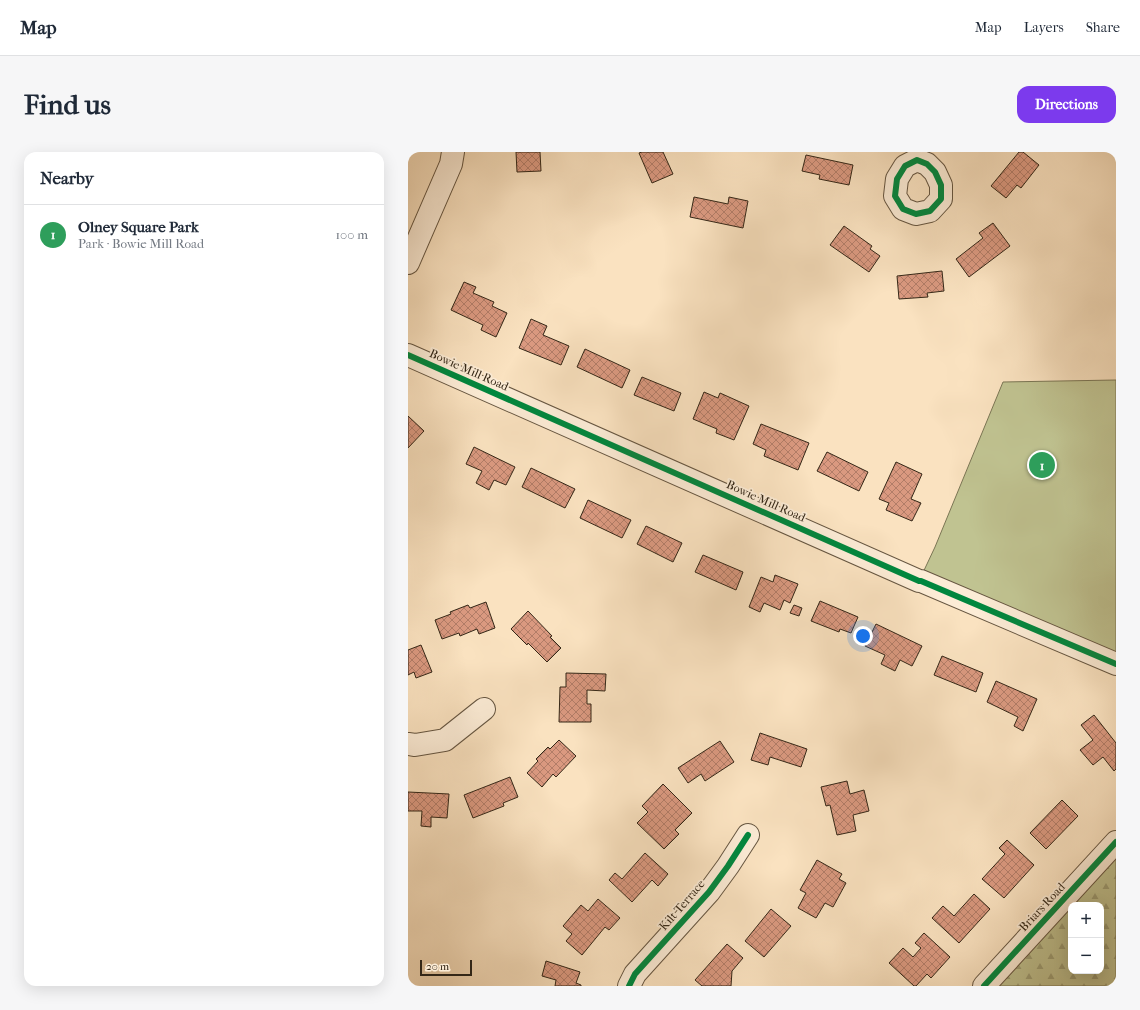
<!DOCTYPE html>
<html lang="en">
<head>
<meta charset="utf-8">
<style>
	body { margin:0; font-family:"IM FELL French Canon",serif; background:#f6f6f7; color:#1f2937 }
	.controls { position:absolute; right:12px; bottom:12px; display:grid; overflow:hidden; border-radius:8px; box-shadow:0 4px 16px #0002 }
	.controls button { width:36px; height:36px; display:grid; place-items:center; padding:0; border:0; border-bottom:1px solid #e0e1e3; background:#fff; color:#1f2937; font:20px sans-serif }
	.scale { position:absolute; left:12px; bottom:10px; width:52px; box-sizing:border-box; padding-left:4px; border:2px solid #342717; border-top:0; font-size:11px; line-height:14px; white-space:nowrap; color:#342717; -webkit-text-stroke:3px #fcecd6; paint-order:stroke }
	.you { position:absolute; left:455px; top:484px; width:14px; height:14px; margin:-10px; border:3px solid #fff; border-radius:50%; background:#1a73e8; box-shadow:0 0 0 6px #1a73e833 }
	.badge { display:grid; place-items:center; width:26px; height:26px; border-radius:50%; background:#7c3aed; color:#fff; font-size:13px; font-weight:700 }
	.pin { position:absolute; translate:-50% -50%; border:2px solid #fff; box-shadow:0 1px 4px #0006 }
	.list { margin:0; padding:0; list-style:none }
	h2 { display:flex; justify-content:space-between; align-items:center; height:52px; margin:0; padding:0 16px; font-size:17px }
	h2 small { font-size:13px; font-weight:400; color:#747a83 }
	.list li { display:grid; grid-template-columns:26px 1fr auto; gap:12px; align-items:center; box-sizing:border-box; height:60px; padding:0 16px; border-top:1px solid #e0e1e3 }
	.list b { display:block; font-size:15px; white-space:nowrap }
	.list p { margin:0; font-size:13px; white-space:nowrap; color:#747a83 }
	.list em { font-size:13px; font-style:normal; color:#747a83 }
	.map { position:relative; flex:none; width:708px; height:834px; overflow:hidden; border-radius:12px }
	header { display:flex; align-items:center; gap:24px; box-sizing:border-box; height:56px; padding:0 20px; background:#fff; border-bottom:1px solid #e0e1e3 }
	header strong { font-size:19px }
	nav { display:flex; gap:22px; margin-inline-start:auto; font-size:14px }
	.intro { display:flex; align-items:center; justify-content:space-between; box-sizing:border-box; height:96px; padding:0 24px }
	h1 { margin:0; font-size:28px }
	.button { padding:10px 18px; border-radius:12px; background:#7c3aed; color:#fff; font-size:14px; font-weight:700 }
	main { display:flex; gap:24px; padding:0 24px }
	aside { flex:1; background:#fff; border-radius:12px; box-shadow:0 4px 16px #0002 }
	.map>svg:first-child { display:block }
</style>
</head>
<body>
<header>
<strong>Map</strong>
<nav><a>Map</a><a>Layers</a><a>Share</a></nav>
</header>
<div class="intro"><h1>Find us</h1><a class="button">Directions</a></div>
<main>
<aside>
<h2>Nearby<small></small></h2>
<ul class="list">
<li><span class="badge" style="background:#2e9e5b">1</span><div><b>Olney Square Park</b><p>Park · Bowie Mill Road</p></div><em>100 m</em></li>
</ul>
</aside>
<div class="map">
<svg width="708" height="834" viewBox="0 0 708 834">
	<defs>
		<pattern id="forest-firs" width="22" height="20" patternUnits="userSpaceOnUse"><rect width="22" height="20" fill="#c0c391"/><path d="M5 1l3.5 6h-7zM16 11l3.5 6h-7z" fill="#9d9e75"/></pattern>
		<pattern id="building-cross-hatch" width="8" height="8" patternUnits="userSpaceOnUse"><rect width="8" height="8" fill="#da9980"/><path d="M0 0l8 8M0 8l8-8" fill="none" stroke="#b27d68"/></pattern>
	</defs>
	<rect width="100%" height="100%" fill="#fae2c0"/>
	<filter id="stains"><feTurbulence type="fractalNoise" baseFrequency=".005" numOctaves="4"/><feColorMatrix values="0 0 0 0 .2 0 0 0 0 .09 0 0 0 0 .02 0 0 0 .5 -.17"/></filter>
	<radialGradient id="worn" r=".72"><stop offset=".6" stop-color="#630" stop-opacity="0"/><stop offset="1" stop-color="#630" stop-opacity=".3"/></radialGradient>
	<path fill="url(#forest-firs)" stroke="#7a7554" fill-rule="evenodd" d="M 708,690 L 708,834 L 576,834 ZM 663,753 L 693,753 L 693,819 L 663,819 Z"/>
	<path fill="#c0c391" stroke="#7a7554" d="M 708,228 L 708,512 L 511,429 L 527,395 L 595,230 Z"/>
	<path fill="url(#building-cross-hatch)" stroke="#342717" d="M 108,0 L 132,0 L 133,19 L 109,20 Z
		M 234,0 L 255,0 L 265,22 L 244,31 L 231,1 Z
		M 611,0 L 615,0 L 631,13 L 613,36 L 609,33 L 598,46 L 583,34 Z
		M 398,3 L 445,13 L 441,33 L 411,27 L 412,23 L 394,19 Z
		M 286,45 L 320,52 L 321,45 L 340,49 L 335,76 L 282,65 Z
		M 585,71 L 602,94 L 561,125 L 548,107 L 575,86 L 571,81 Z
		M 436,74 L 464,94 L 462,97 L 472,104 L 461,120 L 422,93 Z
		M 534,119 L 536,139 L 519,141 L 520,145 L 491,147 L 489,124 Z
		M 56,130 L 68,135 L 65,141 L 86,150 L 84,154 L 99,161 L 88,185 L 73,178 L 75,173 L 43,158 Z
		M 123,167 L 139,174 L 135,183 L 161,194 L 153,213 L 111,196 Z
		M 177,197 L 222,218 L 214,236 L 169,215 Z
		M 234,225 L 273,241 L 266,259 L 226,243 Z
		M 296,240 L 310,246 L 312,241 L 341,254 L 326,288 L 308,281 L 309,277 L 285,267 Z
		M 0,264 L 16,279 L 0,296 Z
		M 353,272 L 401,291 L 390,318 L 356,304 L 358,298 L 345,292 Z
		M 66,295 L 107,315 L 98,333 L 86,328 L 81,338 L 68,331 L 74,319 L 58,312 Z
		M 419,300 L 460,320 L 451,339 L 409,319 Z
		M 488,310 L 514,322 L 503,347 L 513,351 L 504,369 L 478,358 L 481,351 L 471,347 Z
		M 123,316 L 167,337 L 157,356 L 114,335 Z
		M 180,348 L 223,368 L 214,386 L 172,366 Z
		M 238,374 L 274,391 L 265,410 L 229,392 Z
		M 295,403 L 335,420 L 328,438 L 287,420 Z
		M 367,423 L 390,432 L 382,451 L 376,448 L 372,458 L 356,451 L 352,460 L 341,455 L 353,425 L 365,430 Z
		M 412,449 L 450,465 L 443,481 L 432,477 L 431,480 L 403,469 Z
		M 78,450 L 87,476 L 71,482 L 69,477 L 52,484 L 51,481 L 34,487 L 27,468 L 43,462 L 42,460 L 60,453 L 62,456 Z
		M 386,453 L 394,456 L 391,464 L 382,461 Z
		M 120,459 L 144,484 L 142,485 L 153,496 L 139,510 L 120,491 L 119,493 L 103,477 Z
		M 468,472 L 514,494 L 504,514 L 492,508 L 487,519 L 473,512 L 477,503 L 457,494 Z
		M 13,493 L 24,520 L 8,526 L 6,520 L 0,523 L 0,498 Z
		M 534,504 L 575,521 L 568,540 L 526,523 Z
		M 158,521 L 198,522 L 197,539 L 179,538 L 179,552 L 183,552 L 183,570 L 151,570 L 152,535 L 158,535 Z
		M 588,529 L 629,547 L 615,579 L 606,574 L 610,565 L 579,550 Z
		M 686,563 L 708,591 L 708,617 L 706,619 L 695,605 L 685,613 L 672,598 L 685,588 L 673,573 Z
		M 352,581 L 399,597 L 393,615 L 362,605 L 360,613 L 343,608 Z
		M 151,588 L 168,604 L 148,625 L 145,622 L 134,635 L 119,621 L 130,609 L 128,607 L 140,595 L 142,597 Z
		M 312,589 L 326,610 L 297,629 L 293,622 L 280,631 L 270,616 Z
		M 102,625 L 110,645 L 95,651 L 96,654 L 65,666 L 56,643 Z
		M 439,629 L 442,642 L 456,638 L 461,659 L 445,663 L 448,679 L 429,683 L 422,653 L 418,654 L 413,635 Z
		M 255,632 L 284,661 L 267,678 L 271,682 L 256,697 L 229,671 L 240,660 L 234,654 Z
		M 0,640 L 41,642 L 39,666 L 23,665 L 23,675 L 13,674 L 14,659 L 0,659 Z
		M 654,648 L 670,664 L 638,697 L 622,681 Z
		M 599,688 L 626,713 L 596,746 L 574,727 L 597,702 L 591,696 Z
		M 237,701 L 260,722 L 250,734 L 244,728 L 224,750 L 201,728 L 207,721 L 214,727 Z
		M 409,708 L 434,722 L 431,727 L 438,731 L 425,755 L 417,751 L 408,766 L 390,756 L 398,741 L 392,738 Z
		M 566,742 L 582,757 L 551,791 L 524,766 L 535,754 L 546,764 Z
		M 190,747 L 212,766 L 201,778 L 197,775 L 174,803 L 158,789 L 164,782 L 155,774 L 173,753 L 180,759 Z
		M 363,757 L 383,774 L 356,805 L 337,789 Z
		M 516,781 L 542,805 L 523,826 L 519,822 L 508,834 L 506,834 L 481,811 L 495,796 L 505,805 L 513,796 L 507,791 Z
		M 319,792 L 335,806 L 324,819 L 323,834 L 294,834 L 287,828 Z
		M 138,809 L 172,820 L 168,831 L 173,833 L 173,834 L 147,834 L 148,828 L 134,824 Z"/>
	<g fill="none" stroke-linecap="round" stroke-linejoin="round">
		<defs>
			<path id="minor" d="M 509,8 L 519,12 L 527,20 L 533,33 L 533,47 L 522,59 L 508,62 L 495,57 L 487,44 L 489,27 L 497,14 Z
				M 0,111 L 43,12 L 45,0
				M 0,203 L 511,429 L 513,429 L 708,512
				M 0,592 L 7,593 L 37,588 L 76,557
				M 221,834 L 227,822 L 301,740 L 320,714 L 340,683
				M 576,834 L 708,690"/>
		</defs>
		<use href="#minor" stroke="#665641" stroke-width="24"/>
		<use href="#minor" stroke="#fcecd6" stroke-width="22"/>
		<defs>
			<path id="cycleway" d="M 509,8 L 519,12 L 527,20 L 533,33 L 533,47 L 522,59 L 508,62 L 495,57 L 487,44 L 489,27 L 497,14 Z
				M 0,203 L 511,429 L 513,429 L 708,512
				M 221,834 L 227,822 L 301,740 L 320,714 L 340,683
				M 576,834 L 708,690"/>
		</defs>
		<use href="#cycleway" stroke="#fcecd6" stroke-width="8"/>
		<use href="#cycleway" stroke="#00873e" stroke-width="6"/>
	</g>
	<g text-anchor="middle" dominant-baseline="central" stroke-width="3.5" stroke-linejoin="round" paint-order="stroke">
		<g font-size="12" fill="#342717" stroke="#fcecd6">
			<text transform="translate(61 218) rotate(24)">Bowie Mill Road</text>
			<text transform="translate(358 349) rotate(24)">Bowie Mill Road</text>
			<text transform="translate(274 753) rotate(-49)">Kilt Terrace</text>
			<text transform="translate(634 755) rotate(-47)">Briars Road</text>
		</g>
	</g>
	<rect width="100%" height="100%" filter="url(#stains)"/>
	<rect width="100%" height="100%" fill="url(#worn)"/>
</svg>
<div class="controls">
<button>+</button>
<button>−</button>
</div>
<div class="scale">20 m</div>
<div class="you"></div>
<div class="pin badge" style="left:634px;top:313px;background:#2e9e5b">1</div>
</div>
</main>
</body>
</html>
